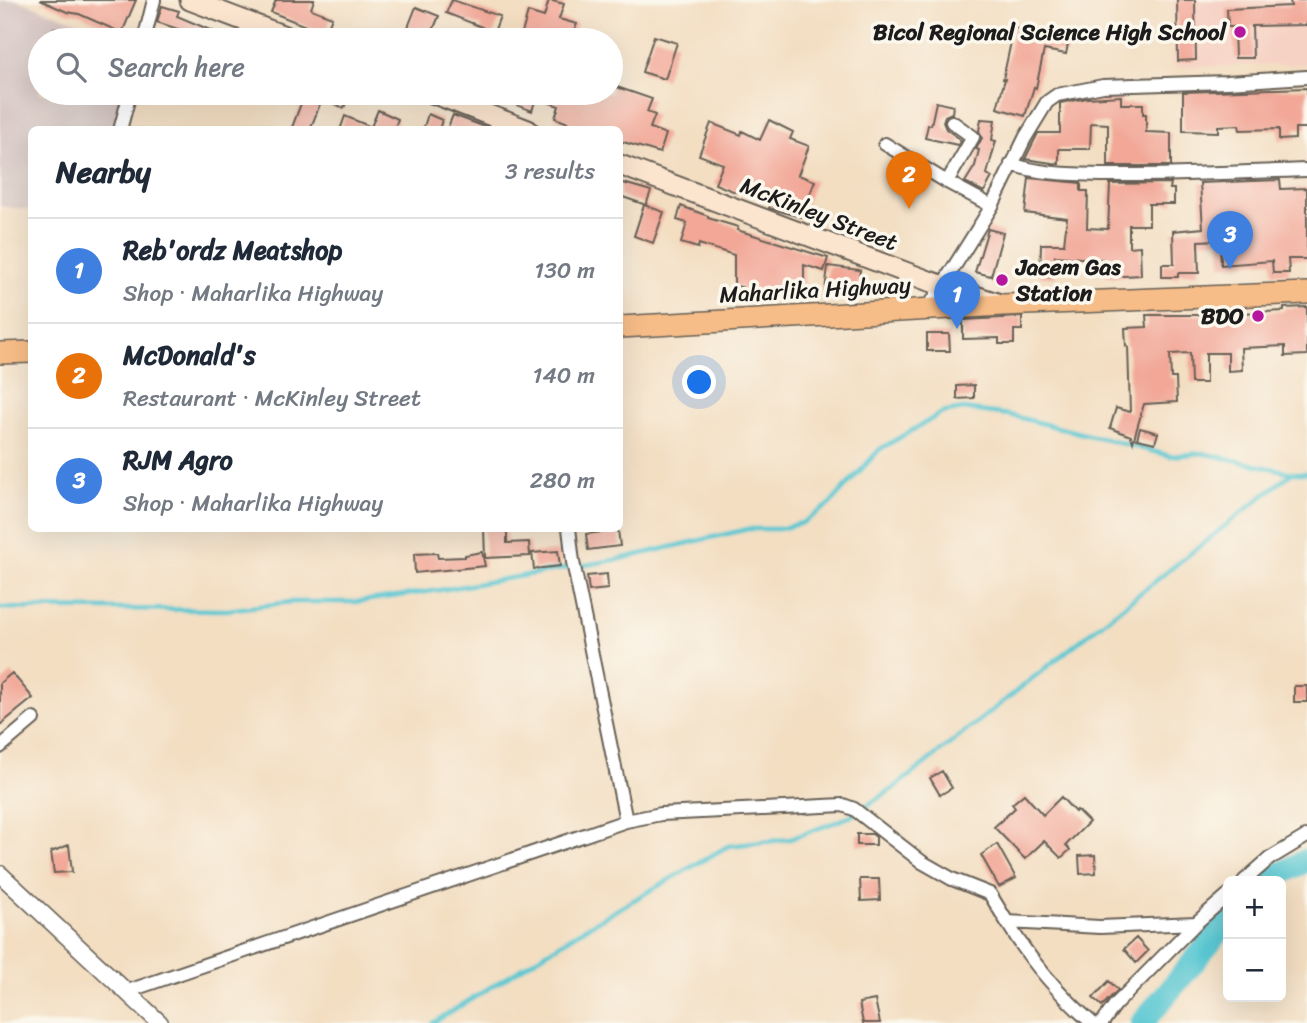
<!DOCTYPE html>
<html lang="en">
<head>
<meta charset="utf-8">
<style>
	body { margin:0; font-family:Sriracha,sans-serif; background:#f2f2f3; color:#1f2937 }
	.controls { position:absolute; right:21px; bottom:21px; display:grid; overflow:hidden; border-radius:10px; box-shadow:0 7px 28px #0002 }
	.controls button { width:63px; height:63px; display:grid; place-items:center; padding:0; border:0; border-bottom:2px solid #e0e1e3; background:#fff; color:#1f2937; font:35px sans-serif }
	.you { position:absolute; left:700px; top:383px; width:24px; height:24px; margin:-18px; border:5px solid #fff; border-radius:50%; background:#1a73e8; box-shadow:0 0 0 10px #1a73e833 }
	.badge { display:grid; place-items:center; width:46px; height:46px; border-radius:50%; background:#b5179e; color:#fff; font-size:23px; font-weight:700 }
	.pin { position:absolute; translate:-50% -58px; filter:drop-shadow(0 2px 4px #0008) }
	.pin::after { content:''; position:absolute; top:37px; width:24px; height:21px; background:inherit; clip-path:polygon(0 0,100% 0,50% 100%) }
	.list { margin:0; padding:0; list-style:none }
	h2 { display:flex; justify-content:space-between; align-items:center; height:91px; margin:0; padding:0 28px; font-size:30px }
	h2 small { font-size:23px; font-weight:400; color:#747a83 }
	.list li { display:grid; grid-template-columns:46px 1fr auto; gap:21px; align-items:center; box-sizing:border-box; height:105px; padding:0 28px; border-top:2px solid #e0e1e3 }
	.list b { display:block; font-size:26px; white-space:nowrap }
	.list p { margin:0; font-size:23px; white-space:nowrap; color:#747a83 }
	.list em { font-size:23px; font-style:normal; color:#747a83 }
	.icon { flex:none; width:38px; height:38px; fill:none; stroke:currentColor; stroke-width:2; stroke-linecap:round; stroke-linejoin:round }
	.map { position:relative; flex:none; width:1307px; height:1023px; overflow:hidden }
	.search { position:absolute; background:#fff; box-shadow:0 7px 28px #0002; left:28px; top:28px; width:595px; height:77px; display:flex; align-items:center; gap:18px; box-sizing:border-box; padding:0 24px; border-radius:38px; color:#747a83; font-size:26px }
	.panel { position:absolute; background:#fff; box-shadow:0 7px 28px #0002; left:28px; top:126px; width:595px; height:406px; border-radius:10px }
	.map>svg:first-child { display:block }
</style>
</head>
<body>
<div class="map">
<svg width="1307" height="1023" viewBox="0 0 1307 1023">
	<rect width="100%" height="100%" fill="#fbf7ec"/>
	<filter id="ink" filterUnits="userSpaceOnUse"><feTurbulence type="fractalNoise" baseFrequency=".0143" numOctaves="2"/><feDisplacementMap in="SourceGraphic" scale="14" xChannelSelector="R" yChannelSelector="G"/><feConvolveMatrix kernelMatrix="1 2 1 2 8 2 1 2 1" color-interpolation-filters="sRGB"/></filter>
	<filter id="wash" filterUnits="userSpaceOnUse"><feTurbulence type="fractalNoise" baseFrequency=".00686" numOctaves="4" result="noise"/><feDisplacementMap in="SourceGraphic" scale="28" xChannelSelector="R" yChannelSelector="G"/><feGaussianBlur stdDeviation="1.57" result="paint"/><feColorMatrix in="noise" values="0 0 0 0 0 0 0 0 0 0 0 0 0 0 0 0 0 1.4 0 .05"/><feComposite in="paint" operator="in"/></filter>
	<g filter="url(#wash)">
		<rect width="100%" height="100%" fill="#f3dec2"/>
		<path fill="#f6d2c4" d="M 1173,0 L 1307,0 L 1307,64 L 1174,67 Z"/>
		<path fill="#d1bfbe" d="M 0,0 L 17,0 L 128,40 L 40,40 L 40,93 L 130,93 L 121,129 L 32,130 L 31,210 L 0,206 Z"/>
		<g fill="none" stroke-linecap="round" stroke-linejoin="round">
			<path stroke="#5ac7d2" stroke-width="4.5" d="M 0,608 L 227,610 L 291,602 L 355,602 L 447,589 L 620,559 L 748,529 L 779,529 L 802,523 L 829,505 L 880,449 L 942,413 L 963,409 L 1009,415 L 1171,456 L 1202,453 L 1293,473 L 1307,473
				M 433,1023 L 592,924 L 728,846 L 790,839 L 849,817 L 894,788 L 1292,473"/>
			<path stroke="#5ac7d2" stroke-width="24" d="M 1267,881 L 1307,860
				M 1142,1023 L 1228,921"/>
		</g>
		<g id="blocks">
			<path fill="#f2a797" d="M 40,0 L 136,0 L 122,33 L 79,14 L 67,12 Z
				M 276,0 L 314,0 L 311,9 L 332,17 L 325,34 L 271,12 Z
				M 452,0 L 500,16 L 491,40 L 477,40 L 482,27 L 446,13 Z
				M 549,0 L 564,4 L 559,19 L 577,24 L 575,29 L 603,38 L 603,40 L 520,40 L 528,12 L 544,17 Z
				M 1177,0 L 1195,0 L 1196,60 L 1178,61 Z
				M 1290,0 L 1307,0 L 1307,25 L 1252,26 L 1253,58 L 1235,58 L 1234,27 L 1228,27 L 1227,9 L 1291,6 Z
				M 162,6 L 179,11 L 177,16 L 234,40 L 184,40 L 187,32 L 157,22 Z
				M 416,7 L 439,16 L 429,40 L 403,40 Z
				M 54,28 L 80,40 L 48,40 Z
				M 1014,28 L 1069,39 L 1066,54 L 1044,50 L 1036,88 L 1034,87 L 1025,116 L 997,108 L 1005,79 L 1003,79 Z
				M 654,36 L 677,43 L 665,79 L 642,72 Z
				M 611,85 L 652,99 L 647,112 L 655,115 L 650,128 L 666,134 L 660,153 L 620,141 L 620,130 L 586,130 L 555,118 L 559,106 L 536,98 L 532,111 L 488,94 L 611,93 Z
				M 1307,88 L 1307,128 L 1295,128 L 1295,139 L 1279,140 L 1279,129 L 1240,130 L 1239,125 L 1218,126 L 1218,132 L 1183,131 L 1183,92 Z
				M 305,93 L 350,93 L 344,108 L 322,99 L 310,130 L 291,130 Z
				M 1121,96 L 1121,104 L 1143,104 L 1143,114 L 1146,114 L 1146,132 L 1171,133 L 1171,166 L 1108,166 L 1108,124 L 1091,123 L 1090,149 L 1059,149 L 1059,164 L 1025,159 L 1038,133 L 1060,133 L 1060,103 L 1087,98 Z
				M 936,102 L 953,106 L 952,113 L 945,116 L 943,122 L 946,129 L 961,140 L 958,145 L 925,138 L 928,125 L 931,125 Z
				M 378,110 L 398,119 L 394,130 L 340,130 L 345,116 L 371,127 Z
				M 428,114 L 442,120 L 439,130 L 423,130 Z
				M 453,115 L 488,128 L 488,130 L 456,130 L 448,127 Z
				M 981,119 L 995,120 L 992,140 L 996,141 L 987,174 L 992,177 L 984,192 L 965,182 L 975,166 L 979,150 L 976,149 L 982,138 L 979,131 Z
				M 769,120 L 793,132 L 790,139 L 809,146 L 798,175 L 815,181 L 801,217 L 769,208 L 772,200 L 740,188 L 738,193 L 715,184 L 723,164 L 699,155 L 711,123 L 741,135 L 742,131 L 760,140 Z
				M 1029,178 L 1081,183 L 1081,191 L 1088,191 L 1087,228 L 1108,229 L 1110,184 L 1171,183 L 1170,189 L 1174,189 L 1174,204 L 1149,204 L 1149,225 L 1129,225 L 1129,247 L 1140,246 L 1141,275 L 1107,277 L 1106,260 L 1055,256 L 1055,277 L 1040,277 L 1041,244 L 1064,244 L 1067,218 L 1025,213 Z
				M 1280,180 L 1281,189 L 1307,188 L 1307,259 L 1288,259 L 1289,273 L 1273,273 L 1272,261 L 1221,265 L 1220,240 L 1198,241 L 1199,273 L 1178,273 L 1178,277 L 1162,277 L 1162,264 L 1174,264 L 1173,231 L 1203,228 L 1200,183 Z
				M 620,182 L 651,191 L 646,205 L 620,196 Z
				M 644,205 L 664,212 L 653,243 L 634,236 Z
				M 681,206 L 708,216 L 708,218 L 738,227 L 737,230 L 828,258 L 824,271 L 804,265 L 804,297 L 741,296 L 742,287 L 734,286 L 734,255 L 699,244 L 698,248 L 681,243 L 687,223 L 677,220 Z
				M 988,229 L 1003,233 L 991,276 L 975,272 Z
				M 828,266 L 860,270 L 857,294 L 825,291 Z
				M 1307,307 L 1307,355 L 1285,356 L 1285,346 L 1241,348 L 1242,370 L 1228,371 L 1228,353 L 1206,353 L 1206,383 L 1191,383 L 1190,353 L 1170,354 L 1171,378 L 1176,378 L 1177,402 L 1144,404 L 1133,442 L 1131,436 L 1110,428 L 1116,408 L 1130,412 L 1128,346 L 1126,346 L 1125,328 L 1147,327 L 1146,315 L 1242,315 L 1242,313 L 1284,311 L 1284,308 Z
				M 1022,317 L 1022,330 L 1014,330 L 1014,344 L 999,344 L 999,338 L 963,339 L 963,320 Z
				M 927,334 L 949,334 L 950,351 L 927,351 Z
				M 974,385 L 974,398 L 957,399 L 957,386 Z
				M 1140,428 L 1158,433 L 1155,443 L 1137,439 Z
				M 484,528 L 507,528 L 507,543 L 529,542 L 530,556 L 485,558 Z
				M 618,530 L 620,546 L 588,550 L 586,534 Z
				M 558,551 L 560,566 L 534,569 L 532,553 Z
				M 482,552 L 485,566 L 415,573 L 414,554 L 437,553 L 438,558 L 465,557 L 465,555 Z
				M 607,574 L 608,589 L 589,591 L 587,576 Z
				M 12,673 L 33,698 L 0,725 L 0,683 Z
				M 1294,686 L 1307,686 L 1307,702 L 1294,702 Z
				M 942,771 L 952,788 L 940,795 L 930,778 Z
				M 1024,794 L 1043,815 L 1061,797 L 1075,812 L 1077,810 L 1089,822 L 1066,845 L 1070,850 L 1061,858 L 1044,841 L 1025,859 L 994,827 L 1015,808 L 1012,804 Z
				M 857,834 L 872,834 L 876,837 L 876,845 L 857,845 Z
				M 997,844 L 1016,878 L 999,887 L 981,855 Z
				M 69,845 L 72,872 L 54,873 L 51,852 Z
				M 1095,855 L 1096,873 L 1080,874 L 1079,856 Z
				M 860,879 L 879,879 L 880,900 L 861,901 Z
				M 1136,938 L 1148,951 L 1136,963 L 1124,949 Z
				M 1109,981 L 1118,990 L 1102,1006 L 1093,998 Z
				M 875,1000 L 880,1023 L 863,1023 L 859,1003 Z"/>
		</g>
	</g>
	<g filter="url(#ink)">
		<use href="#blocks" fill-opacity="0" stroke="#676056" stroke-width="2"/>
		<g fill="none" stroke-linecap="round" stroke-linejoin="round">
			<defs>
				<path id="minor" d="M 144,40 L 154,0
					M 120,130 L 130,93
					M 885,144 L 947,182 L 992,206
					M 1011,164 C 1042,175 1076,174 1107,175 C 1174,176 1240,172 1307,170
					M 947,182 L 973,137 L 952,122
					M 927,310 L 992,206 L 1025,138 L 1047,102 L 1057,95 L 1103,86 L 1227,82 L 1307,77
					M 569,528 L 573,562 L 626,821 L 661,814 L 843,805 L 854,809 L 922,862 L 952,879 L 990,894 L 1007,922
					M 0,747 L 33,719
					M 1244,881 L 1269,859 L 1307,836
					M 125,992 L 626,821
					M 1092,1023 C 1058,993 1030,961 1007,922 L 1100,927 L 1196,923
					M 1102,1023 L 1115,1005 L 1196,923 L 1228,895"/>
				<path id="tertiary" d="M 0,874 L 160,1023"/>
				<path id="secondary" d="M 190,0 L 295,40
					M 432,93 L 528,130
					M 620,165 L 929,281 L 1000,304"/>
				<path id="trunk" d="M 620,327 L 1003,305 L 1307,293
					M 0,353 L 32,352"/>
			</defs>
			<use href="#minor" stroke="#676056" stroke-width="16"/>
			<use href="#tertiary" stroke="#676056" stroke-width="19"/>
			<use href="#secondary" stroke="#676056" stroke-width="23"/>
			<use href="#trunk" stroke="#676056" stroke-width="24"/>
			<use href="#minor" stroke="#fff" stroke-width="12"/>
			<use href="#tertiary" stroke="#fff" stroke-width="16"/>
			<use href="#secondary" stroke="#fce5cf" stroke-width="19"/>
			<use href="#trunk" stroke="#f7bd88" stroke-width="21"/>
		</g>
	</g>
	<g fill="#b5179e" stroke="#fbf7ec" stroke-width="2.5">
		<circle cx="1240" cy="32" r="7"/>
		<circle cx="1002" cy="280" r="7"/>
		<circle cx="1258" cy="316" r="7"/>
	</g>
	<g text-anchor="middle" dominant-baseline="central" stroke-width="7" stroke-linejoin="round" paint-order="stroke">
		<g font-size="23" font-weight="bold" fill="#1c1c1c" stroke="#fbf7ec" text-anchor="end">
			<text x="1226" y="32">Bicol Regional Science High School</text>
			<text x="1016" y="267" text-anchor="start">Jacem Gas<tspan x="1016" dy="26">Station</tspan></text>
			<text x="1244" y="316">BDO</text>
		</g>
		<g font-size="23" fill="#1c1c1c" stroke="#fbf7ec">
			<text transform="translate(819 214) rotate(21)">McKinley Street</text>
			<text transform="translate(815 290) rotate(-3)">Maharlika Highway</text>
		</g>
	</g>
</svg>
<div class="controls">
<button>+</button>
<button>−</button>
</div>
<div class="you"></div>
<div class="pin badge" style="left:957px;top:329px;background:#3f7fe0">1</div>
<div class="pin badge" style="left:909px;top:209px;background:#e8710a">2</div>
<div class="pin badge" style="left:1230px;top:269px;background:#3f7fe0">3</div>
<div class="search"><svg class="icon" aria-label="search" viewBox="0 0 24 24"><circle cx="10" cy="10" r="6"/><path d="M15 15l6 6"/></svg>Search here</div>
<section class="panel">
<h2>Nearby<small>3 results</small></h2>
<ul class="list">
<li><span class="badge" style="background:#3f7fe0">1</span><div><b>Reb'ordz Meatshop</b><p>Shop · Maharlika Highway</p></div><em>130 m</em></li>
<li><span class="badge" style="background:#e8710a">2</span><div><b>McDonald's</b><p>Restaurant · McKinley Street</p></div><em>140 m</em></li>
<li><span class="badge" style="background:#3f7fe0">3</span><div><b>RJM Agro</b><p>Shop · Maharlika Highway</p></div><em>280 m</em></li>
</ul>
</section>
</div>
</body>
</html>
